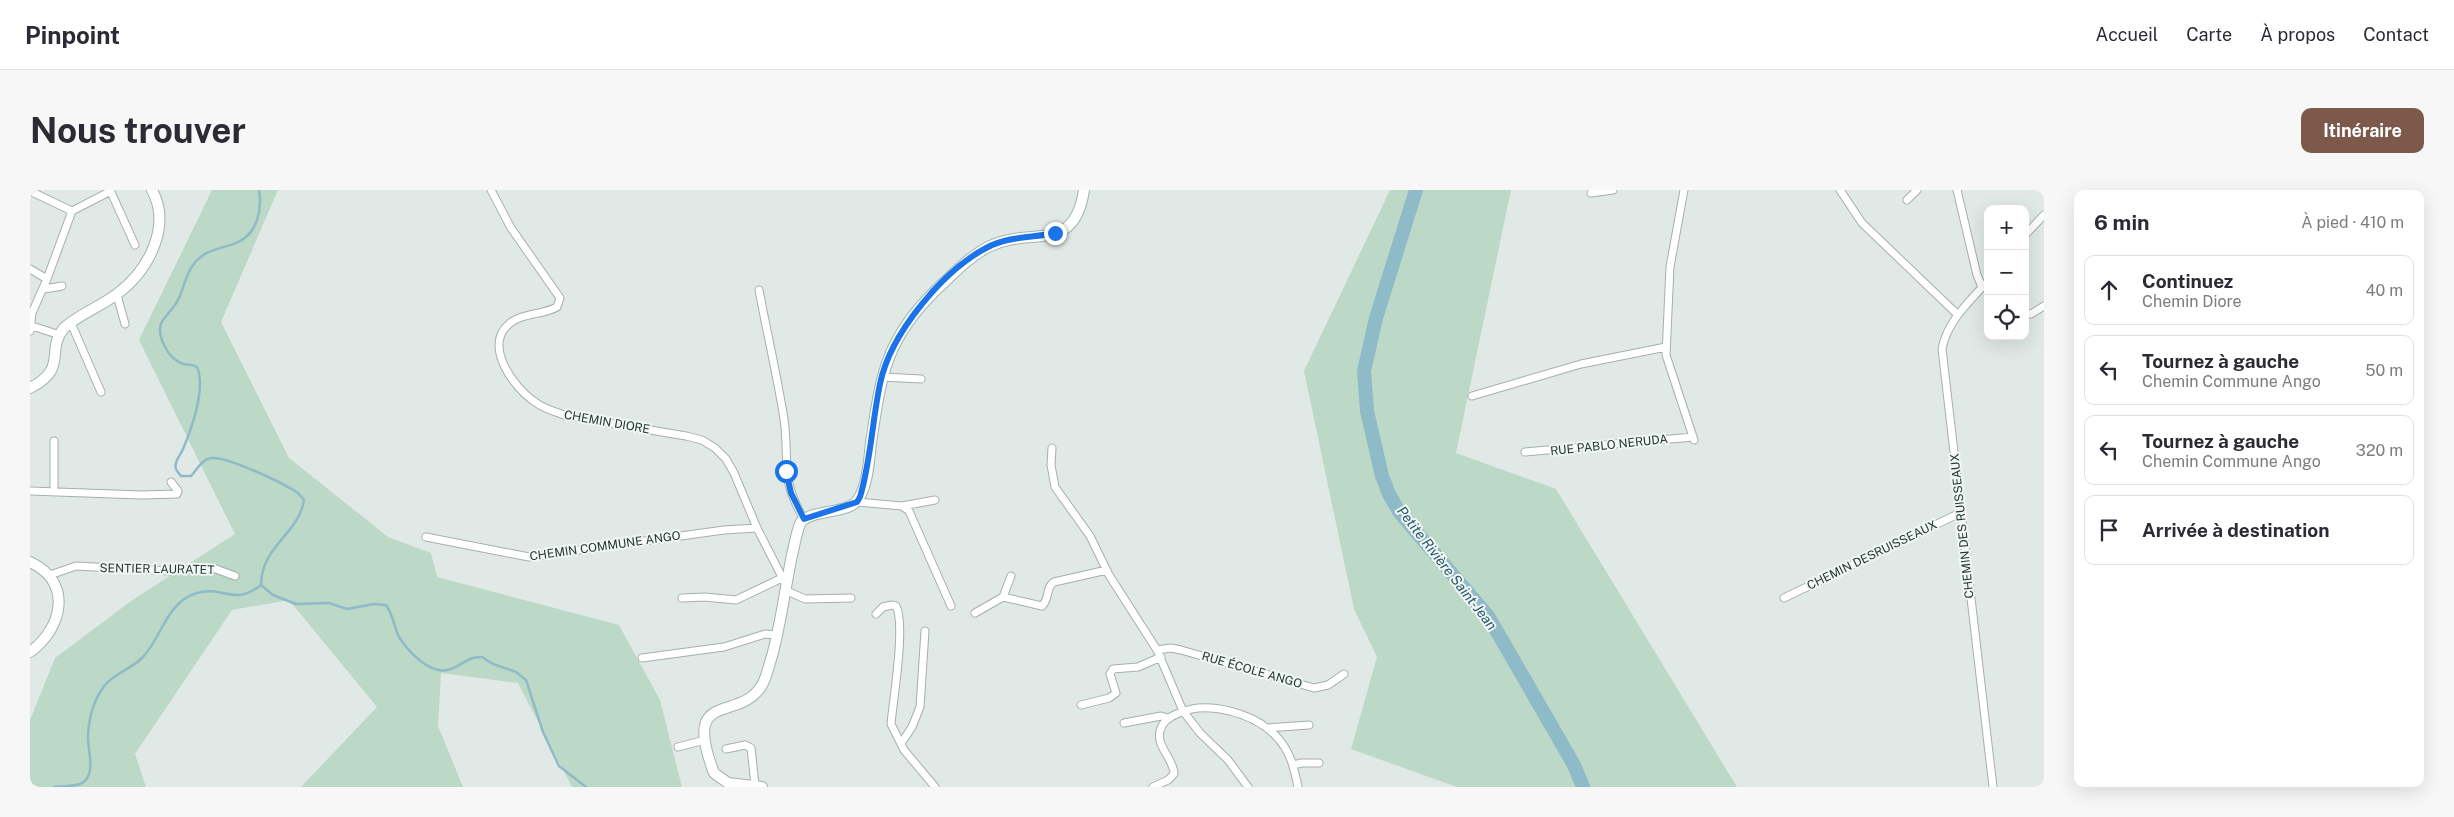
<!DOCTYPE html>
<html lang="fr">
<head>
<meta charset="utf-8">
<style>
	body { margin:0; font-family:"Public Sans",sans-serif; background:#f7f7f7; color:#2b2b33 }
	.controls { position:absolute; right:15px; top:15px; display:grid; overflow:hidden; border-radius:10px; box-shadow:0 5px 20px #0002 }
	.controls button { width:45px; height:45px; display:grid; place-items:center; padding:0; border:0; border-bottom:1px solid #e1e1e2; background:#fff; color:#2b2b33; font:25px sans-serif }
	.stop { position:absolute; width:15px; height:15px; margin:-11px; border:4px solid #1a73e8; border-radius:50%; background:#fff }
	.stop.end { background:#1a73e8; border-color:#fff; box-shadow:0 1px 5px #0008 }
	.list { margin:0; padding:0; list-style:none }
	h2 { display:flex; justify-content:space-between; align-items:center; height:65px; margin:0; padding:0 20px; font-size:21px }
	h2 small { font-size:16px; font-weight:400; color:#7c7c81 }
	.list li { display:grid; grid-template-columns:32px 1fr auto; gap:15px; align-items:center; box-sizing:border-box; height:70px; margin:0 10px 10px; padding:0 10px; border:1px solid #e1e1e2; border-radius:10px }
	.list b { display:block; font-size:19px; white-space:nowrap }
	.list p { margin:0; font-size:16px; white-space:nowrap; color:#7c7c81 }
	.list em { font-size:16px; font-style:normal; color:#7c7c81 }
	.icon { flex:none; width:28px; height:28px; fill:none; stroke:currentColor; stroke-width:2; stroke-linecap:round; stroke-linejoin:round }
	.map { position:relative; flex:none; width:2014px; height:597px; overflow:hidden; border-radius:10px }
	header { display:flex; align-items:center; gap:30px; box-sizing:border-box; height:70px; padding:0 25px; background:#fff; border-bottom:1px solid #e1e1e2 }
	header strong { font-size:24px }
	nav { display:flex; gap:28px; margin-inline-start:auto; font-size:18px }
	.intro { display:flex; align-items:center; justify-content:space-between; box-sizing:border-box; height:120px; padding:0 30px }
	h1 { margin:0; font-size:35px }
	.button { padding:12px 22px; border-radius:10px; background:#7c594b; color:#fff; font-size:18px; font-weight:700 }
	main { display:flex; gap:30px; padding:0 30px }
	aside { flex:1; background:#fff; border-radius:10px; box-shadow:0 5px 20px #0002 }
	.map>svg:first-child { display:block }
</style>
</head>
<body>
<header>
<strong>Pinpoint</strong>
<nav><a>Accueil</a><a>Carte</a><a>À propos</a><a>Contact</a></nav>
</header>
<div class="intro"><h1>Nous trouver</h1><a class="button">Itinéraire</a></div>
<main>
<div class="map">
<svg width="2014" height="597" viewBox="0 0 2014 597">
	<rect width="100%" height="100%" fill="#e1e9e6"/>
	<path fill="#bcd8c6" d="M 182,0 L 248,0 L 191,132 L 259,268 L 358,347 L 401,363 L 407,387 L 589,435 L 630,510 L 652,597 L 542,597 L 488,493 L 411,483 L 408,536 L 433,597 L 271,597 L 347,517 L 259,410 L 202,420 L 105,564 L 116,597 L 0,597 L 0,530 L 25,468 L 101,411 L 205,344 L 109,150 Z
		M 1360,0 L 1481,0 L 1426,263 L 1526,299 L 1707,597 L 1427,597 L 1321,559 L 1347,467 L 1324,419 L 1274,181 Z"/>
	<g fill="none" stroke-linecap="round" stroke-linejoin="round">
		<path stroke="#8fbac8" stroke-width="2.5" d="M 229,0 C 232,19 228,43 208,52 C 196,58 182,58 172,66 C 157,77 156,92 149,108 C 145,117 139,122 133,130 C 124,143 138,169 153,174 C 158,175 162,174 167,177 C 176,198 162,238 153,259 C 151,264 147,268 146,273 C 144,279 148,282 151,286 L 161,286 C 167,280 172,269 181,268 C 197,266 253,293 268,303 L 274,310 C 269,344 231,356 231,395 L 243,405 L 266,414 L 299,413 L 317,419 L 344,414 L 356,415 C 363,424 364,437 369,447 C 378,461 399,484 417,480 C 430,478 437,466 452,467 L 463,474 L 486,482 L 496,490 L 513,542 L 529,576 L 556,597
			M 24,597 C 32,596 42,597 50,594 C 68,586 57,560 58,545 C 59,528 64,509 75,495 C 85,483 101,479 112,468 C 132,448 136,412 167,403 C 194,395 203,417 231,395"/>
		<path stroke="#8fbac8" stroke-width="14" d="M 1386,0 L 1346,128 L 1334,181 L 1337,221 L 1352,286 L 1359,304 L 1370,323 L 1458,426 L 1544,575 L 1553,597"/>
		<defs>
			<path id="street" d="M 80,0 L 105,55
				M 461,0 L 481,38 L 530,108 L 527,117 C 513,125 491,123 479,134 C 453,156 484,198 505,212 C 514,219 526,222 537,226 L 656,246 L 672,250 L 685,258 L 696,269 L 704,283 L 727,338 L 756,395
				M 1654,0 L 1640,77 L 1636,165 L 1664,250
				M 1810,0 L 1832,33 L 1928,125
				M 1927,0 L 1947,85 L 1952,97
				M 0,1 L 42,21 L 17,89
				M 1561,3 L 1583,0
				M 1877,10 L 1887,0
				M 42,21 L 81,1
				M 1995,45 L 2014,25
				M 0,79 L 17,89 L 2,123 L 0,141
				M 1958,91 C 1940,111 1917,131 1912,159 L 1963,597
				M 14,99 L 32,96
				M 729,100 C 737,143 747,185 754,229 C 760,270 749,288 774,329
				M 87,105 L 95,134
				M 1995,123 L 2001,124 L 2014,116
				M 41,133 L 71,202
				M 2,136 L 30,145
				M 852,187 L 891,189
				M 1442,206 L 1551,174 L 1636,157
				M 1022,258 L 1021,275 L 1025,297 L 1060,346 L 1079,385 L 1127,460 L 1153,521 L 1170,543 L 1198,570 L 1218,597
				M 1495,262 L 1663,247
				M 0,301 L 111,305 L 147,304 L 148,301 L 141,292
				M 24,302 L 24,251
				M 827,312 L 872,316 L 879,321 L 921,416
				M 872,316 L 905,310
				M 396,347 L 499,367 L 694,340 L 727,338
				M 20,385 L 46,376 L 140,381 L 183,378 L 205,386
				M 755,400 L 775,409 L 821,408
				M 973,407 L 981,386
				M 652,408 L 675,407 L 706,410 L 752,388
				M 1754,408 L 1930,323
				M 945,423 L 973,407 L 1012,416 C 1020,409 1015,398 1024,392 L 1077,380
				M 846,424 L 853,417 L 862,415 L 866,416 C 876,435 863,510 861,534 L 874,560 L 905,597
				M 1127,460 L 1141,458 L 1151,460 L 1284,498 L 1298,495 L 1314,484
				M 612,468 L 694,457 L 735,444 L 747,445
				M 1051,515 L 1079,508 L 1086,503 L 1080,484 L 1083,479 L 1108,477 L 1131,467
				M 1094,533 L 1131,526 L 1138,528
				M 1237,538 L 1279,535
				M 872,552 L 882,537 L 890,517 L 895,441
				M 648,557 L 675,550
				M 696,559 L 715,555 L 721,558 L 725,595
				M 1263,575 L 1272,573 L 1289,573
				M 1123,597 L 1138,590 L 1144,584 C 1144,569 1126,557 1130,541 C 1132,532 1141,526 1149,523 C 1177,510 1223,523 1245,545 C 1260,560 1264,577 1268,597"/>
			<path id="secondary" d="M 0,198 C 39,178 15,161 34,138 C 49,124 70,117 87,104 C 118,81 142,37 122,0
				M 0,372 C 43,392 33,438 0,462
				M 732,597 L 698,593 L 684,583 C 651,497 709,534 732,495 C 737,486 739,475 742,466 C 751,433 755,399 762,365 C 765,354 766,342 771,332 C 785,318 820,325 829,308 C 838,293 839,270 841,253 C 851,186 855,150 906,100 C 922,85 939,67 958,57 C 1001,35 1044,66 1054,0"/>
		</defs>
		<use href="#street" stroke="#a4b0ad" stroke-width="9"/>
		<use href="#secondary" stroke="#a1b4af" stroke-width="12"/>
		<use href="#street" stroke="#fff" stroke-width="7"/>
		<use href="#secondary" stroke="#fff" stroke-width="10"/>
	</g>
	<g fill="none" stroke-linecap="round" stroke-linejoin="round">
		<path stroke="#1a73e8" stroke-width="6" d="M 756,281 L 761,303 L 774,329 L 827,312 L 830,307 C 841,270 842,232 850,194 C 860,144 913,80 958,57 C 979,46 1003,48 1025,43"/>
	</g>
	<g text-anchor="middle" dominant-baseline="central" stroke-width="4" stroke-linejoin="round" paint-order="stroke">
		<g font-size="12" fill="#233834" stroke="#f1f6f4">
			<text transform="translate(577 232) rotate(10)">CHEMIN DIORE</text>
			<text transform="translate(1579 255) rotate(-6)">RUE PABLO NERUDA</text>
			<text transform="translate(1932 336) rotate(-96)">CHEMIN DES RUISSEAUX</text>
			<text transform="translate(575 356) rotate(-8)">CHEMIN COMMUNE ANGO</text>
			<text transform="translate(1842 365) rotate(-26)">CHEMIN DESRUISSEAUX</text>
			<text transform="translate(127 379) rotate(1)">SENTIER LAURATET</text>
			<text transform="translate(1222 480) rotate(16)">RUE ÉCOLE ANGO</text>
		</g>
		<g font-size="14" font-style="italic" fill="#25596c" stroke="#f1f6f4">
			<text transform="translate(1417 378) rotate(52)">Petite Rivière Saint-Jean</text>
		</g>
	</g>
</svg>
<div class="controls">
<button>+</button>
<button>−</button>
<button><svg class="icon" aria-label="locate" viewBox="0 0 24 24"><circle cx="12" cy="12" r="6"/><path d="M12 2v4M12 18v4M2 12h4M18 12h4"/></svg></button>
</div>
<div class="stop" style="left:756px;top:281px"></div>
<div class="stop end" style="left:1025px;top:43px"></div>
</div>
<aside>
<h2>6 min<small>À pied · 410 m</small></h2>
<ul class="list">
<li><svg class="icon" aria-label="ahead" viewBox="0 0 24 24"><path d="M12 20V5M6 11l6-6 6 6"/></svg><div><b>Continuez</b><p>Chemin Diore</p></div><em>40 m</em></li>
<li><svg class="icon" aria-label="left" viewBox="0 0 24 24"><path d="M17 20v-9H6M10 6l-5 5 5 5"/></svg><div><b>Tournez à gauche</b><p>Chemin Commune Ango</p></div><em>50 m</em></li>
<li><svg class="icon" aria-label="left" viewBox="0 0 24 24"><path d="M17 20v-9H6M10 6l-5 5 5 5"/></svg><div><b>Tournez à gauche</b><p>Chemin Commune Ango</p></div><em>320 m</em></li>
<li><svg class="icon" aria-label="arrive" viewBox="0 0 24 24"><path d="M6 21V4h12l-3 4 3 4H6"/></svg><div><b>Arrivée à destination</b></div></li>
</ul>
</aside>
</main>
</body>
</html>
